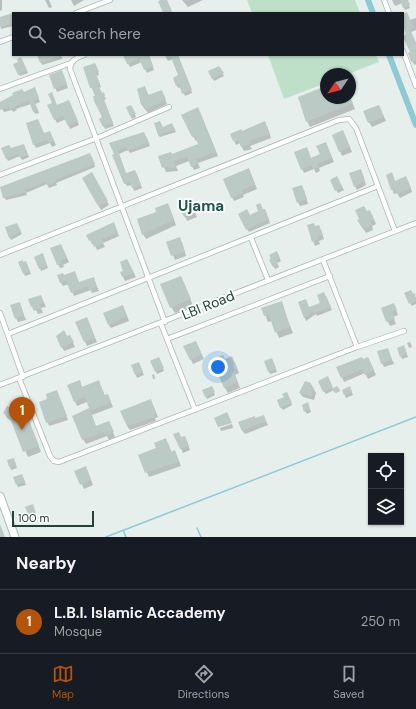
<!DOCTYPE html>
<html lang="en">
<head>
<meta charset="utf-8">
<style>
	body { margin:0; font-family:"DM Sans",sans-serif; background:#242831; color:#f1f3f6 }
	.controls { position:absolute; right:12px; bottom:12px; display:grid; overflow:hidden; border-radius:0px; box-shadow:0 1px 3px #0004 }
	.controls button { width:36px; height:36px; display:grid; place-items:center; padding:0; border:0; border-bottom:1px solid #363941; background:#171b24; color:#f1f3f6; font:20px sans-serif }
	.compass { position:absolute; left:320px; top:68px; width:36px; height:36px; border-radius:50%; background:#171b24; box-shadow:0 1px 3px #0004; rotate:235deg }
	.scale { position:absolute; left:12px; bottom:10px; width:82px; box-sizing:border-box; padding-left:4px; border:2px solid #24423a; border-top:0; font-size:11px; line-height:14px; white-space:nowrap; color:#24423a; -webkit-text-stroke:3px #f7fbf9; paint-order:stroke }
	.you { position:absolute; left:218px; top:367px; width:14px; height:14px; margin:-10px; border:3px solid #fff; border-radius:50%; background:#1a73e8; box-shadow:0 0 0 6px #1a73e833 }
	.badge { display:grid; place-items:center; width:26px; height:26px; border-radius:50%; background:#b45309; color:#fff; font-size:13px; font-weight:700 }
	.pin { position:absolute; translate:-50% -33px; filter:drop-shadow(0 1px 2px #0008) }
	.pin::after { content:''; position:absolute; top:21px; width:14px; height:12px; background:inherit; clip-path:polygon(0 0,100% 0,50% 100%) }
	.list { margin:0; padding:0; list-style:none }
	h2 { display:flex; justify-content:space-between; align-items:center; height:52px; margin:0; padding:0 16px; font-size:17px }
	h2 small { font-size:13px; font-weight:400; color:#9ea1a6 }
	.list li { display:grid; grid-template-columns:26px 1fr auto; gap:12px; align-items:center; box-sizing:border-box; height:64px; padding:0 16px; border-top:1px solid #363941 }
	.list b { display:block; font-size:15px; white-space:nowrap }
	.list p { margin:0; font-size:13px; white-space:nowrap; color:#9ea1a6 }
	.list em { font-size:13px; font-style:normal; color:#9ea1a6 }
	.icon { flex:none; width:22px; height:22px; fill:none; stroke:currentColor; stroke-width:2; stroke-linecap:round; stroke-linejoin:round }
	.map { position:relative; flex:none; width:416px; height:537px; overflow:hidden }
	.search { position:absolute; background:#171b24; box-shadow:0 1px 3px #0004; left:12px; right:12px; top:12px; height:44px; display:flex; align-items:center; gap:10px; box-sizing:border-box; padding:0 14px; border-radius:0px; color:#9ea1a6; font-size:15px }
	.sheet { height:116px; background:#171b24 }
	nav { display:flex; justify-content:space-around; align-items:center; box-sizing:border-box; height:56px; border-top:1px solid #363941; background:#171b24; font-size:11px; color:#9ea1a6 }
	nav a { display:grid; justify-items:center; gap:2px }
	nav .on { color:#b45309 }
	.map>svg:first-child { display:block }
</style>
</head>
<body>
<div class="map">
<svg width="416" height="537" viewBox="0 0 416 537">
	<rect width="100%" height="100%" fill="#e6efeb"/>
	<path fill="#bfe0c8" d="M 247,0 L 355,0 L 360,13 L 252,13 Z
		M 268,55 L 376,55 L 379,62 L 348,74 L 326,74 L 326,83 L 284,99 Z"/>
	<path fill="#0003" d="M 0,0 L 2,0 L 2,10 L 0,11 Z
		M 45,0 L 49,0 L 52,7 L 49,8 Z
		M 71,0 L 84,0 L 74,6 Z
		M 163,0 L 166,0 L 172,13 L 164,13 L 159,2 Z
		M 182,0 L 203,0 L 188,7 Z
		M 392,0 L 407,0 L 410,8 L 405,10 L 402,3 L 395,6 Z
		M 13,14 L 13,26 L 1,29 L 0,18 Z
		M 403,15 L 410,20 L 416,18 L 416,30 L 411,32 L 416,43 L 416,64 L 414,65 L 409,54 L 411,53 L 404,36 L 407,34 L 403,22 Z
		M 38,55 L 61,55 L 62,59 L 42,65 Z
		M 124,55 L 149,55 L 154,70 L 147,73 L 142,62 L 130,67 Z
		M 165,55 L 178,55 L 192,93 L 185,96 L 181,87 L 178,88 L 177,85 L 180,76 L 173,59 L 168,61 Z
		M 22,61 L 28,73 L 20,76 L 19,74 Z
		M 96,66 L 99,75 L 96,76 L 101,87 L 99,88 L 106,99 L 104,100 L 114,126 L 105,129 L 101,119 L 104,118 L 84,68 Z
		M 219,67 L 224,76 L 214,81 L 209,72 Z
		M 63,75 L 68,88 L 57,92 L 50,76 Z
		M 326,87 L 326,98 L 350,97 L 355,109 L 310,127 L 307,121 Z
		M 145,88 L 149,96 L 163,95 L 167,104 L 148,113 L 141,104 L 138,90 Z
		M 36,92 L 40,102 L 35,104 L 39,113 L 35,114 L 31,104 L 16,109 L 17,110 L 13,112 L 12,110 L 4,112 L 2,109 L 24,93 Z
		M 69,101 L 79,125 L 70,129 L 66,119 L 57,123 L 55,119 L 57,106 Z
		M 131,106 L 136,117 L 132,119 L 127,108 Z
		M 379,106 L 386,121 L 372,127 L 369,122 Z
		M 200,112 L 218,156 L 198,163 L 200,168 L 194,170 L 189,161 L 176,166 L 178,171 L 166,172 L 160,157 L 172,155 L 199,145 L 198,140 L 196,141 L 193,136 Z
		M 172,124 L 176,132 L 160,137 L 158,135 Z
		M 267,126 L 271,138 L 250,146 L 252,149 L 244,151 L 240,143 L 236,145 L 234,141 Z
		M 44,134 L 52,136 L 56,145 L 52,147 L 50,143 L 36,148 L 34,144 Z
		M 146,136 L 150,146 L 130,153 L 128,150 L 119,154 L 126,174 L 135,171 L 137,174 L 142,188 L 134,191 L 132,185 L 127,186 L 125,183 L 111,143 Z
		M 345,136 L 352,152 L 342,156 L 340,151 Z
		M 326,143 L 334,162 L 319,168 L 320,171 L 316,173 L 314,169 L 304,173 L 302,169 L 311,159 L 321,155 Z
		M 25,148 L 29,157 L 22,160 L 20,156 L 8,161 L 2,149 Z
		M 92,157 L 95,167 L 56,183 L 57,185 L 49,188 L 47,184 L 26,193 L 27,195 L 6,200 L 4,197 Z
		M 91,174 L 109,205 L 101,210 L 83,178 Z
		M 251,174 L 257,189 L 243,195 L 244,197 L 234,201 L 232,197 Z
		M 363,175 L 366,185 L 357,190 L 355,186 Z
		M 387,175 L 395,182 L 408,181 L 412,192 L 400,198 L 397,193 L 394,194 Z
		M 337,178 L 344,190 L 338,193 L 331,181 Z
		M 304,190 L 308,204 L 300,206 L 298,202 Z
		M 190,200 L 197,217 L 187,221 L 179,203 Z
		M 170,209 L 176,225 L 146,239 L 143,234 L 157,213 Z
		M 367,212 L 372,215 L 376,224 L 372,226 L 373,230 L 366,233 L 360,224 Z
		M 266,213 L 270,223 L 249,232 L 247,229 L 250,216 Z
		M 308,226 L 321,230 L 324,239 L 319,241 L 320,244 L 315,246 Z
		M 18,227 L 22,234 L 11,240 L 6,228 Z
		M 115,227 L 119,236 L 103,243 L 105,247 L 97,250 L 94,243 L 92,244 L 90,240 Z
		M 168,242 L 182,242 L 186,256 L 175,260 Z
		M 61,245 L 69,262 L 63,265 L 64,267 L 60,268 L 58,264 Z
		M 277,253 L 281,261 L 277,263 L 279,267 L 275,269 L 270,260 Z
		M 44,257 L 48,268 L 41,271 L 40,268 Z
		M 127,260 L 136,277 L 125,281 L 123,277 Z
		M 27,265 L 31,274 L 25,276 L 24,273 Z
		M 64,276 L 79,283 L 95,282 L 99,291 L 92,293 L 91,290 L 74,296 L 69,284 L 63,286 L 61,283 Z
		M 184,283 L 193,306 L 175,313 L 171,307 Z
		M 411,291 L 416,298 L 416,304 L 411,306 Z
		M 41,296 L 46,307 L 41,308 L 43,313 L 38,314 L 36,310 L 34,311 L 29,300 Z
		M 326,296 L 332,310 L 317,316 L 316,314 L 306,321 L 299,303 L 309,308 L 321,303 Z
		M 19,303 L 26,320 L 18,322 L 16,318 Z
		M 281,303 L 293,333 L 279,338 L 272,321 L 268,322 L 263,309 Z
		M 382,309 L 396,309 L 398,315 L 393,317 L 396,324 L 390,326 Z
		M 125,311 L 129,321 L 111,328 L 108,324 Z
		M 87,318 L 97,342 L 87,346 L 77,322 Z
		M 67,337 L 72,340 L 75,347 L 64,351 L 62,347 Z
		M 410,342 L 412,347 L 409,348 L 407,343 Z
		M 198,346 L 204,359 L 193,364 L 185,347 Z
		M 405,349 L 408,357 L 402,359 L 401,356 Z
		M 389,353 L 394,364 L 384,367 L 382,363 Z
		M 158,358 L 164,371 L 157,374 L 151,361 Z
		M 225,360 L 235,363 L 239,373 L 235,375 L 240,388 L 228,393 L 225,388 Z
		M 265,361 L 273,361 L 277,372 L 270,374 Z
		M 370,362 L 376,375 L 368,379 L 365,373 L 344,382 L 338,368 Z
		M 132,366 L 140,366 L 144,375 L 137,378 Z
		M 154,374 L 155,379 L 153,379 L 152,375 Z
		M 329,380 L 333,389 L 337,387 L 340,391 L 336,393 L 334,390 L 326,394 L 324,391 Z
		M 79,381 L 82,388 L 101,386 L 105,396 L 110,400 L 113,407 L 92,415 L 96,427 L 111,427 L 115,437 L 109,440 L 107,436 L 86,444 L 83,439 L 90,409 L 87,402 L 77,406 L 75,401 Z
		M 311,384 L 316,393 L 314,400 L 303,397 L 300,393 Z
		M 213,390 L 215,395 L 207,399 L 203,391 Z
		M 343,390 L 351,390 L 353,395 L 346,398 Z
		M 58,395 L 68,420 L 49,426 L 41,402 Z
		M 288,396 L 292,405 L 283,410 L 281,407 L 285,398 Z
		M 153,405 L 158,417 L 155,418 L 156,421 L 130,430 L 127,426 Z
		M 309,406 L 311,412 L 307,414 L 305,411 Z
		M 4,413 L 29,422 L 41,452 L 28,457 L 13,422 L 7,418 Z
		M 263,416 L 268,425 L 245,434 L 242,430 L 255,419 Z
		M 232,424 L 233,428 L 221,431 L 220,428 Z
		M 175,435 L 187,441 L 190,450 L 183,453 Z
		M 168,443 L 172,453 L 177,456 L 181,466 L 149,477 L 139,456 Z
		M 8,461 L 15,462 L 17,468 L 11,470 Z
		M 76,471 L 88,472 L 93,485 L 84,489 Z
		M 22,475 L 26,485 L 18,487 L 17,485 Z
		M 34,508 L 36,514 L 30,516 L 29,514 Z"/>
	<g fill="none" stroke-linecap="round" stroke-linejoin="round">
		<path stroke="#8ec9d4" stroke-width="1.5" d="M 197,528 L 201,537
			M 123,530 L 126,537
			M 106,537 L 416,417"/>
		<path stroke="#8ec9d4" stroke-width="6" d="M 368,0 L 373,13
			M 389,55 L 416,125"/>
	</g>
	<path fill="#bbcac4" d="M 161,0 L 167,0 L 172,11 L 163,13 L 158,1 Z
		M 400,0 L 408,0 L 410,5 L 403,8 Z
		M 407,12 L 414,28 L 410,29 L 416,43 L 416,60 L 411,62 L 408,53 L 410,52 L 403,37 L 406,34 L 403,26 L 403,14 Z
		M 13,13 L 13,23 L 0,27 L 0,17 Z
		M 37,55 L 61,55 L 61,56 L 40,63 Z
		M 123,55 L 149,55 L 153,66 L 144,70 L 139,58 L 127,64 Z
		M 170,55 L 178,55 L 192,90 L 182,94 L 179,84 L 176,86 L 173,78 L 178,75 Z
		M 21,57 L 27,70 L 18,75 L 13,64 L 18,62 L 17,59 Z
		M 95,63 L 99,72 L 96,73 L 100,84 L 98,85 L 102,93 L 104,92 L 105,96 L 103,97 L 113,123 L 103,127 L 99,119 L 102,117 L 94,101 L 93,96 L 95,96 L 92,88 L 90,88 L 83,67 Z
		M 219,66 L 224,73 L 212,79 L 208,71 Z
		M 62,70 L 67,84 L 54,89 L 49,75 Z
		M 145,86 L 148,95 L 162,90 L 166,100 L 145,110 L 142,103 L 141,104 L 137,89 Z
		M 326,86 L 326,98 L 350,98 L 353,103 L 306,122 L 298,97 Z
		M 35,87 L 39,98 L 34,101 L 38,110 L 33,112 L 29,101 L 15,106 L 16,107 L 10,109 L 9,107 L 0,110 L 0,102 L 13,95 L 12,93 L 22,89 L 24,92 Z
		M 52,92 L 57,105 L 69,100 L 78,121 L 68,126 L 63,116 L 54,120 L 47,105 L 52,103 L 48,94 Z
		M 131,105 L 136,114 L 130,116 L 126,107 Z
		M 379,105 L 384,117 L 368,123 L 363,111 Z
		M 198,107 L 216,152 L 196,159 L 198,164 L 191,167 L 187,157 L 174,161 L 176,167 L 169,169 L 168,166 L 162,168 L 158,156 L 171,152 L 172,154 L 198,144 L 195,136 L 192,137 L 181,115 Z
		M 38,119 L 44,133 L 50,131 L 54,141 L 49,143 L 47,140 L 33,145 L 26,123 Z
		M 160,121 L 163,127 L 172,123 L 175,130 L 158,135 L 154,123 Z
		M 265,121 L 270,134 L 249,141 L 250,144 L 241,147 L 238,139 L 233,141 L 230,134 L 242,129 L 242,131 Z
		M 343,130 L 350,147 L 339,152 L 332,135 Z
		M 144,132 L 149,143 L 127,151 L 126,147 L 118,151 L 126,173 L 135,170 L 141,185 L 132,188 L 130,182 L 124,184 L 112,155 L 114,154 L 109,143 Z
		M 326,142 L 332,158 L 317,164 L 319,167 L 313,169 L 311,165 L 301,170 L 294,152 L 307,147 L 311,158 L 320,154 L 316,146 Z
		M 24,144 L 28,155 L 20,158 L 18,154 L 6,159 L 1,148 L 9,145 L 11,148 Z
		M 90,153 L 95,164 L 55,180 L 56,182 L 47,186 L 46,182 L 25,190 L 26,192 L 3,198 L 0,187 Z
		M 249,168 L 255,185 L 242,190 L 243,193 L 231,198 L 223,179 Z
		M 361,169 L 365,181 L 354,187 L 349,173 Z
		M 92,172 L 108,201 L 98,206 L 82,178 Z
		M 392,172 L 395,181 L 406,176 L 411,188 L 397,194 L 395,189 L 391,190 L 386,175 Z
		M 337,176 L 343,188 L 335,191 L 330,180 Z
		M 302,185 L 307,199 L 297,203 L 292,188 Z
		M 185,199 L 186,201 L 190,199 L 196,212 L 184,217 L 177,202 Z
		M 168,203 L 174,220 L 142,235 L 137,219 L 156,212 L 155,208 Z
		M 260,203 L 263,209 L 265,209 L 269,219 L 246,230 L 238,214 L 247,209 L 250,215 L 258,211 L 256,205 Z
		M 364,206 L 367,211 L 370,210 L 374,220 L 370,221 L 372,225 L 363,229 L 357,220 L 359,219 L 355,210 Z
		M 114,222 L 118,233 L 102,239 L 104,243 L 94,247 L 91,240 L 89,241 L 86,235 Z
		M 17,223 L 21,231 L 9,238 L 5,227 Z
		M 314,223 L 315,226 L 319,225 L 323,235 L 317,237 L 318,239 L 312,242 L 307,225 Z
		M 180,237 L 185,252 L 171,256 L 166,242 Z
		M 61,244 L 67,258 L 61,260 L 62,263 L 57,265 L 50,248 Z
		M 277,251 L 280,258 L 276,260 L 278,265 L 273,267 L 269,260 L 271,259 L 269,255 Z
		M 43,253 L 47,266 L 39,269 L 34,257 Z
		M 127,259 L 134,273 L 122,277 L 120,272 L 123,271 L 120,262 Z
		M 23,260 L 23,262 L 26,261 L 30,271 L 23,274 L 18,262 Z
		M 75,271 L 79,282 L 94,277 L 97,287 L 89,290 L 88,286 L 71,293 L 66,281 L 60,283 L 57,275 L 63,273 L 64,275 Z
		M 181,276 L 191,299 L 170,308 L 160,284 Z
		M 411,290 L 413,294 L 415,293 L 416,301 L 409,304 L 404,293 Z
		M 324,292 L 331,307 L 314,313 L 313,311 L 304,318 L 298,302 L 306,299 L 309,307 L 320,303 L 317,295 Z
		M 41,295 L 44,303 L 40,304 L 41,308 L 34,310 L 33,306 L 31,307 L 28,299 Z
		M 282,301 L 290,327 L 275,333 L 269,315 L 264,316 L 261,308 Z
		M 20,302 L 24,315 L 15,319 L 10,305 Z
		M 394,303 L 397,310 L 392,312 L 395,319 L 386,322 L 381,308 Z
		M 123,305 L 127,316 L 108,325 L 103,313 Z
		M 87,317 L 95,338 L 84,342 L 75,322 Z
		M 64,330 L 67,336 L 70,335 L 74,342 L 61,348 L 56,336 Z
		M 196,341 L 202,355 L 190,360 L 183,346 Z
		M 404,345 L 407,354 L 400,357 L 397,348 Z
		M 388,348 L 392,360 L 381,364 L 377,351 Z
		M 223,355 L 225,359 L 232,356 L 237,367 L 232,369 L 238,382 L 224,388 L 212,360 Z
		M 159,357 L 164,368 L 155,372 L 150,361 Z
		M 362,357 L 363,359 L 368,357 L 374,370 L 365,375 L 362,369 L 341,378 L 336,367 Z
		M 272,358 L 276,369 L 268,372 L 264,361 Z
		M 139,362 L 143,372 L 135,375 L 131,365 Z
		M 328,376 L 333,388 L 323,392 L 318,381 Z
		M 80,380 L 82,387 L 99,380 L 104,395 L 108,394 L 111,402 L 90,411 L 96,426 L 109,421 L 114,432 L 105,435 L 104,432 L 82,440 L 72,416 L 89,408 L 85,397 L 74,402 L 67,385 Z
		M 305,381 L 311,383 L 310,387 L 314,388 L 311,396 L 299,393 Z
		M 212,386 L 215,392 L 205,397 L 202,390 Z
		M 337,386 L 340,390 L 335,393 L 332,389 Z
		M 350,386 L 352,392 L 344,395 L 342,390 Z
		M 57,390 L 67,416 L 46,423 L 39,402 L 47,399 L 46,394 Z
		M 287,392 L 292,403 L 280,408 L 277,400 L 284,397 L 282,394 Z
		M 151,399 L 156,413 L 154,414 L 155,417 L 127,426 L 120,411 Z
		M 308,402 L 310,409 L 304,412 L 302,405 Z
		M 7,406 L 23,416 L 27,415 L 39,446 L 23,452 L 10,418 L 3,413 Z
		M 227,412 L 232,423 L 218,427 L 214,418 Z
		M 264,415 L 266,421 L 242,431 L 238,422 L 255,416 L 255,418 Z
		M 179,432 L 181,437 L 185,436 L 189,446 L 180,449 L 173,434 Z
		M 166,438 L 171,452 L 175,450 L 179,462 L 145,473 L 138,455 L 156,448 L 154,443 Z
		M 14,458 L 16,465 L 9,467 L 7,460 Z
		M 86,466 L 91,480 L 80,485 L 74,471 Z
		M 22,474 L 25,482 L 16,485 L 13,477 Z
		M 33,504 L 35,511 L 28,514 L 25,507 Z
		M 0,524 L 5,537 L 0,537 Z"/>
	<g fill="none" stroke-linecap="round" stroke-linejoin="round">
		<defs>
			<path id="minor" d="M 384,0 L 389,13
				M 76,13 L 110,0
				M 0,42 L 13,37
				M 403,51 L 416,86
				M 84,55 C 76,58 71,60 70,69 L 165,322
				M 0,89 L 71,63
				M 0,175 L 97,138 L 169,107
				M 251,238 L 268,280
				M 0,255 L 339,120 L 349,119 L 356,128 L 395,231
				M 323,260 L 357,347
				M 0,313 L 23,377
				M 161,324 L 195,410
				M 8,334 L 378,186
				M 167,339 L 330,276
				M 19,378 L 50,456 L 54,461 L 59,462 L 357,347 L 404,331
				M 0,385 L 416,223"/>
			<path id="secondary" d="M 0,496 L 15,537"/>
		</defs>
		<use href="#minor" stroke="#a8b8b2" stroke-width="6"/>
		<use href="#secondary" stroke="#a4bbb3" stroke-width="9"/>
		<use href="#minor" stroke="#fff" stroke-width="4.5"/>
		<use href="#secondary" stroke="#fff" stroke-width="7"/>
	</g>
	<g text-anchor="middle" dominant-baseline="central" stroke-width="4" stroke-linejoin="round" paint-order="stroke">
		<g font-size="14" fill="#24423a" stroke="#f7fbf9">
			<text transform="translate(208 305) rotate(-22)">LBI Road</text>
		</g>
		<g font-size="15" font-weight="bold" fill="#1f5548" stroke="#f7fbf9">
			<text x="201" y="206">Ujama</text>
		</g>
	</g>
</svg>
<div class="controls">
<button><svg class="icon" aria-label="locate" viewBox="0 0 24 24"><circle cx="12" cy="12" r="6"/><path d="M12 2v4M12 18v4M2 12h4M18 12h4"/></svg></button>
<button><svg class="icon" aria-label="layers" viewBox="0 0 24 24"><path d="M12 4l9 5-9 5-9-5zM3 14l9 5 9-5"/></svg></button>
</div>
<svg class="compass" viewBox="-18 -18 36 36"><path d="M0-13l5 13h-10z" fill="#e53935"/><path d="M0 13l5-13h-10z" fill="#9ea1a6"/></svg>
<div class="scale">100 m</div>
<div class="you"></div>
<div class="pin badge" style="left:22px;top:430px">1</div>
<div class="search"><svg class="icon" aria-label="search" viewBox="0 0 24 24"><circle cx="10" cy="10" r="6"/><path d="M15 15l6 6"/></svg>Search here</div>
</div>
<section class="sheet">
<h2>Nearby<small></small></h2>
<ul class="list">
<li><span class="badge">1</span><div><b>L.B.I. Islamic Accademy</b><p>Mosque</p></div><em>250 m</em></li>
</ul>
</section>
<nav>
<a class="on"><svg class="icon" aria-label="map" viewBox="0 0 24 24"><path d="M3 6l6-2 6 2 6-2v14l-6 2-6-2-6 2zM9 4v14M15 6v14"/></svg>Map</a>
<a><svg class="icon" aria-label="directions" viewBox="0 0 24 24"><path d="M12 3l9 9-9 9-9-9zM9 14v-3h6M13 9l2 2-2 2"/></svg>Directions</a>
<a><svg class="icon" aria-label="saved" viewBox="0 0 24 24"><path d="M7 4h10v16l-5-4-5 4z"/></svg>Saved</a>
</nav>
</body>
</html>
